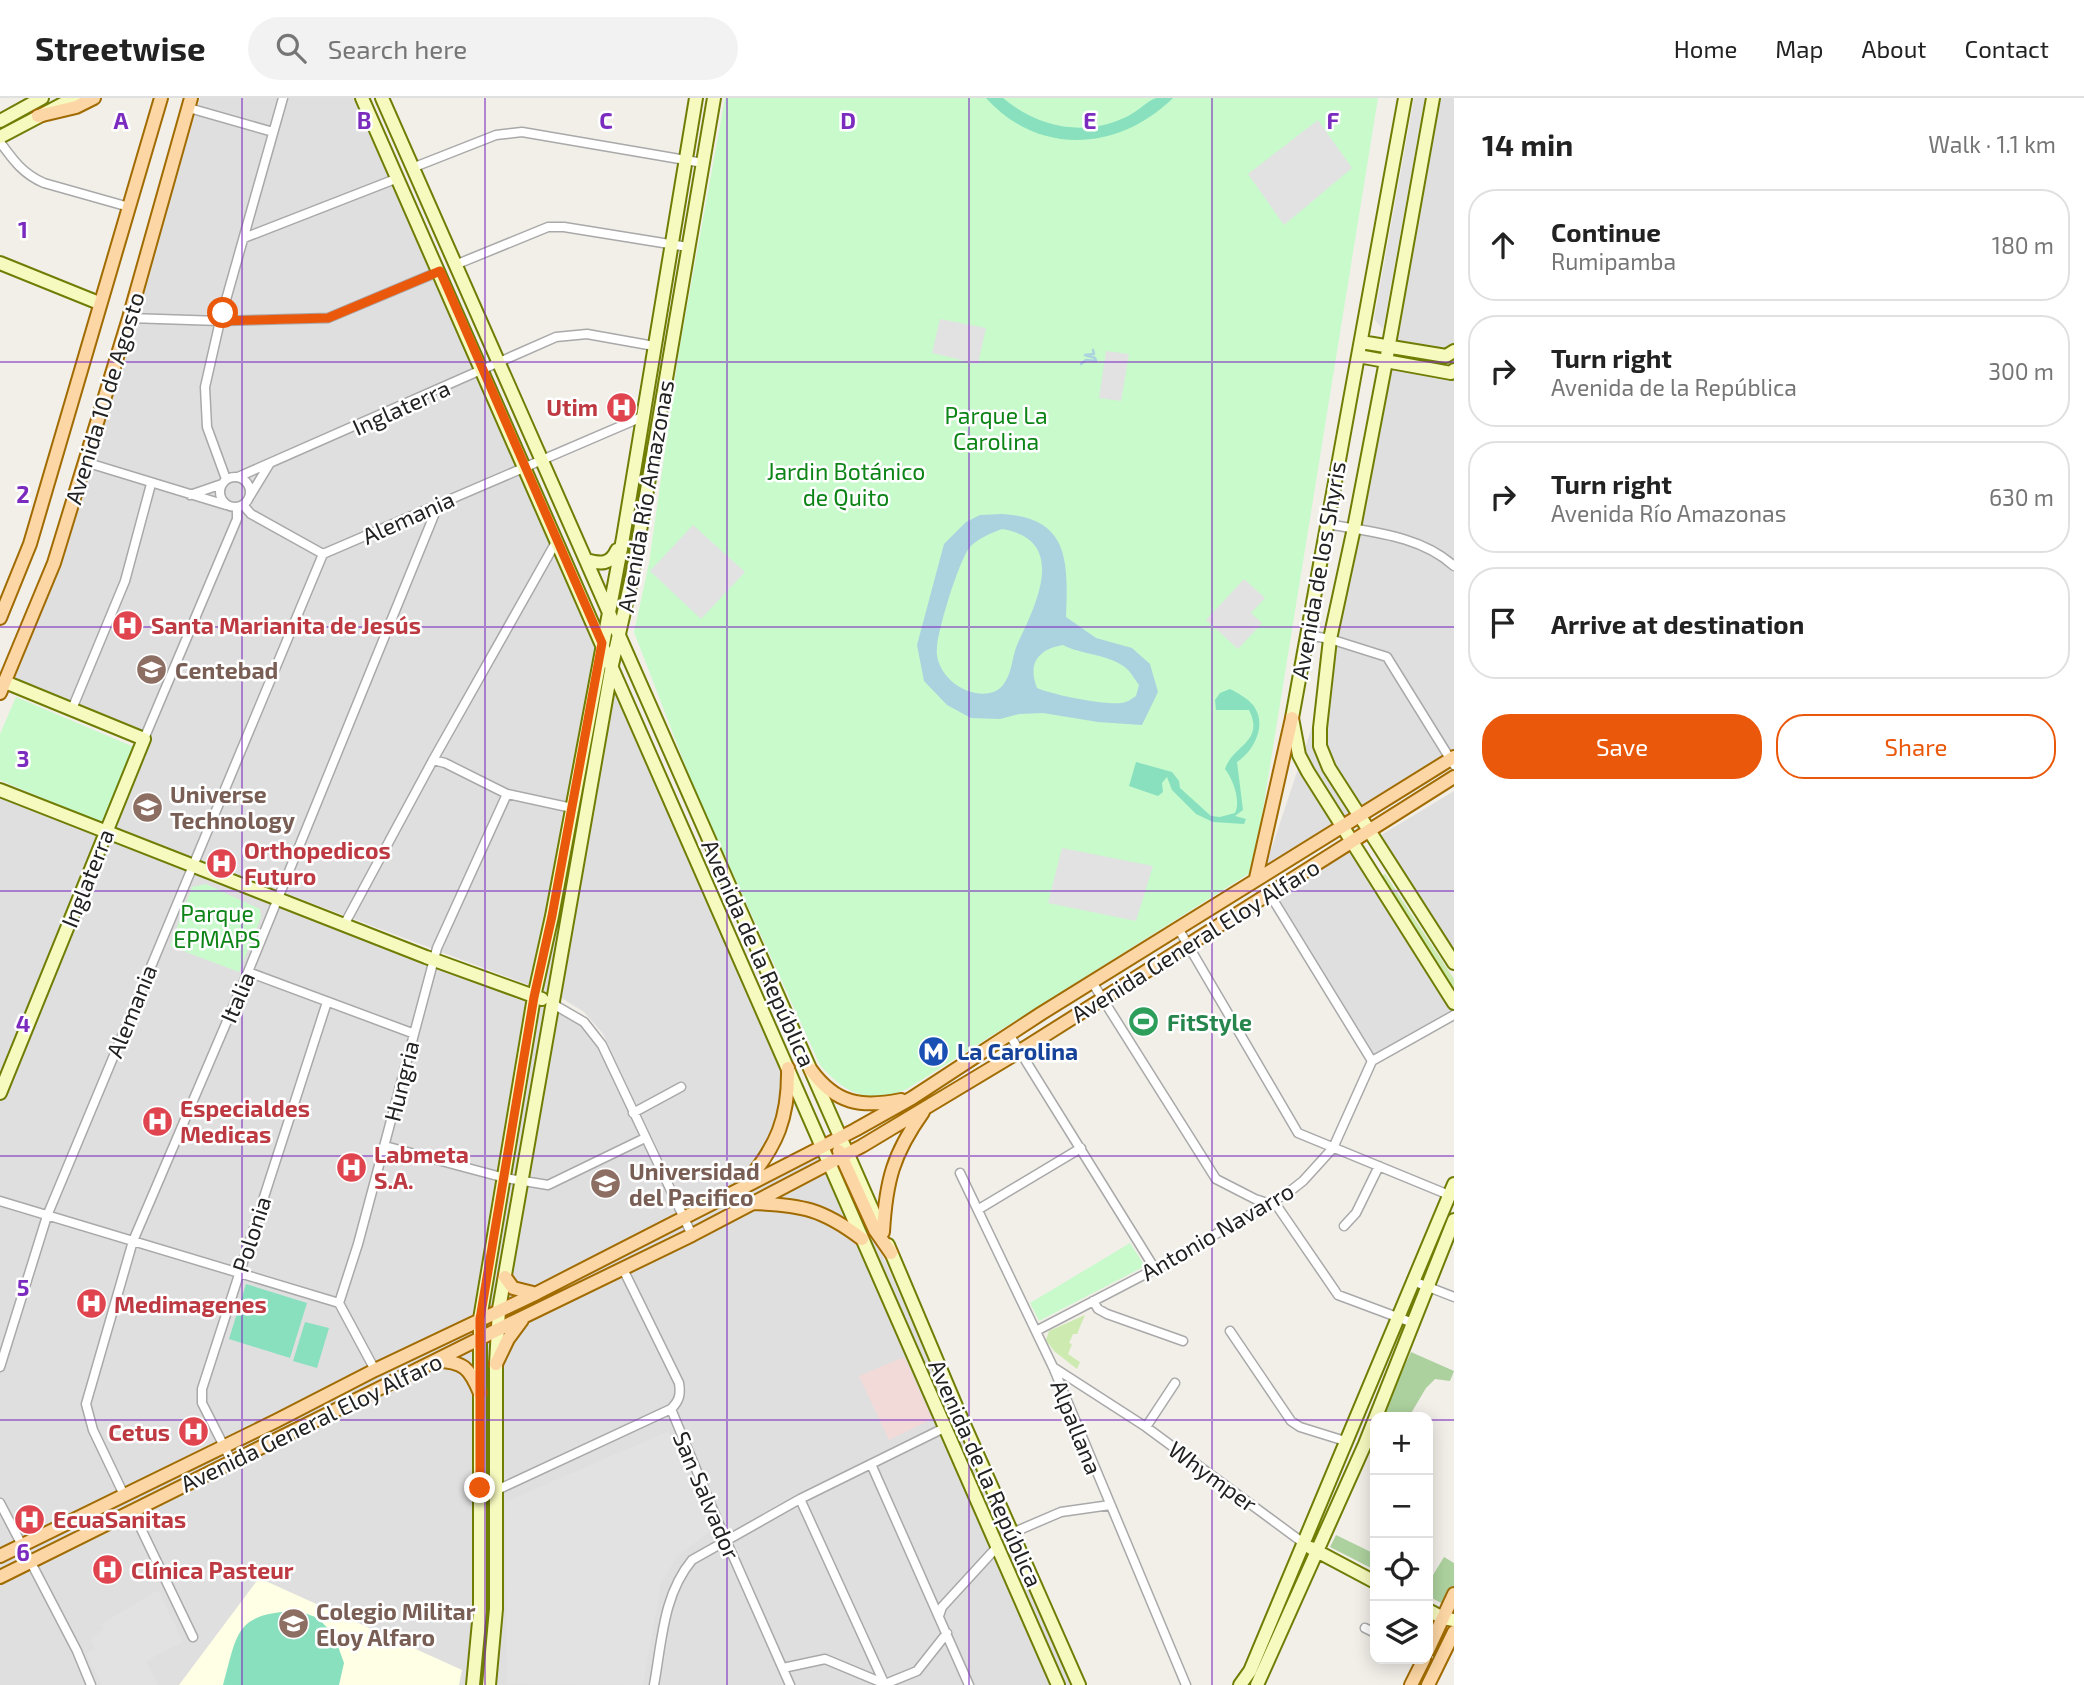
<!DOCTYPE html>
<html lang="en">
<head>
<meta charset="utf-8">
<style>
	body { margin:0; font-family:"Exo 2",sans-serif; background:#f2f2f2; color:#222 }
	.controls { position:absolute; right:21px; bottom:21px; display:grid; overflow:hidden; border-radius:14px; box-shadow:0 4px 18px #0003 }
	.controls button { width:63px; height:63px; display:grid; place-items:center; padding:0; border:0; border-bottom:2px solid #e0e0e0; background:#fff; color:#222; font:35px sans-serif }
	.stop { position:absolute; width:21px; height:21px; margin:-16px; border:5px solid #ea580c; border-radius:50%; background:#fff }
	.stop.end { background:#ea580c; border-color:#fff; box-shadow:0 2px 7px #0008 }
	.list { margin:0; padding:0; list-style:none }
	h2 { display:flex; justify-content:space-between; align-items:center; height:91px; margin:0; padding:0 28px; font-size:30px }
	h2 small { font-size:23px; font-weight:400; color:#767676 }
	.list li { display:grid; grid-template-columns:46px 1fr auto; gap:21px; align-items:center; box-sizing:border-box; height:112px; margin:0 14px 14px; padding:0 14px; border:2px solid #e0e0e0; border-radius:28px }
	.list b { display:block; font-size:26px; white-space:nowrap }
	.list p { margin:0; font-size:23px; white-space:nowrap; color:#767676 }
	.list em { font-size:23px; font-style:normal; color:#767676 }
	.actions { display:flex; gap:14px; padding:21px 28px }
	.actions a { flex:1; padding:16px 0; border:2px solid #ea580c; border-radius:28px; text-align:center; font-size:24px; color:#ea580c }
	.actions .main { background:#ea580c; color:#fff }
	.icon { flex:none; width:38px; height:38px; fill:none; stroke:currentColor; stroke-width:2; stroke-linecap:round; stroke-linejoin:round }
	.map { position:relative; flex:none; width:1454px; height:1587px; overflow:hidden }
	header { display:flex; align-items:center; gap:42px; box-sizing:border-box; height:98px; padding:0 35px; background:#fff; border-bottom:2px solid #e0e0e0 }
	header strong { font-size:33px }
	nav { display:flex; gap:38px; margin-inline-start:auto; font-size:24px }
	.search { width:490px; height:63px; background:#f2f2f2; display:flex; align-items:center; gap:18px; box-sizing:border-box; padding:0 24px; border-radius:38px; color:#767676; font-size:26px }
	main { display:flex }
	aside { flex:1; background:#fff }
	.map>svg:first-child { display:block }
</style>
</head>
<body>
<header>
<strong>Streetwise</strong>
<div class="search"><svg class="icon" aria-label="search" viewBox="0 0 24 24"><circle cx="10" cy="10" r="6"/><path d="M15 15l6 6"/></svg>Search here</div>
<nav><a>Home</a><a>Map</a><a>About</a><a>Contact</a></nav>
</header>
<main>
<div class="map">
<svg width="1454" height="1587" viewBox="0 0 1454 1587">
	<rect width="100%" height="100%" fill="#f2efe9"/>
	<path fill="#e0dfdf" d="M 200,0 L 353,0 L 562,469 L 629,628 L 780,968 L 784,987 L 780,1011 L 774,1034 L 760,1059 L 740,1084 L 686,1111 L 603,936 L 584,914 L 560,899 L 103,726 L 143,632 L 11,582 L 69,441 L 92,354 Z
		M 1439,0 L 1454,0 L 1454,651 L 1266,767 L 1315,620 L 1391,270 Z
		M 0,693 L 526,900 L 575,921 L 594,940 L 685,1129 L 835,1049 L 1072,1587 L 0,1587 Z
		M 1454,693 L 1454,856 L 1381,737 Z
		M 1352,743 L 1454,906 L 1454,917 L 1372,963 L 1269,795 Z"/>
	<path fill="#f2dad9" d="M 904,1259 L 932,1321 L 889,1342 L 859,1278 Z"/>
	<path fill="#ffffe5" d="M 259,1480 L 462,1572 L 459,1587 L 179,1587 Z"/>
	<path fill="#cdebb0" d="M 1385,776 L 1454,881 L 1454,891 L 1382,778 Z
		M 1085,1217 L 1077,1236 L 1073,1236 L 1069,1245 L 1072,1246 L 1068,1256 L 1080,1264 L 1077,1271 L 1054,1253 L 1046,1242 L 1049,1233 Z"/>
	<path fill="#add19e" d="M 1411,1254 L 1454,1273 L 1450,1283 L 1435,1281 L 1426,1290 L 1410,1317 L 1415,1319 L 1381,1319 Z
		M 1336,1437 L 1375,1456 L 1375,1472 L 1330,1449 Z
		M 1444,1459 L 1454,1465 L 1454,1487 L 1447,1505 L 1441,1505 L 1428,1498 L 1428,1481 L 1430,1482 Z"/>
	<path fill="#c8facc" d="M 725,0 L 1378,0 L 1253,773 L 907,991 C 870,1007 845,996 820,967 L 694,690 L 634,534 L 649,465 L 679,253 Z
		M 16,599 L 134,649 L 102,725 L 0,682 L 0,636 Z
		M 206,786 L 260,811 L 261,819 L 239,874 L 170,848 L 192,789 Z
		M 1130,1145 L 1145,1168 L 1039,1223 L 1030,1205 Z"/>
	<path fill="#88e0be" d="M 986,0 L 1003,0 C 1037,29 1083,39 1124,20 C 1135,16 1147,3 1156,0 C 1161,0 1168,0 1173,0 C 1119,53 1039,59 986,0 Z
		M 1230,591 C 1238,595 1247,600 1253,607 C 1268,626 1254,653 1237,664 L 1243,712 L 1235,718 L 1246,721 L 1244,726 L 1213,724 L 1196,716 L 1172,692 L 1167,679 L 1162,685 L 1163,694 L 1158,698 L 1129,688 L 1136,664 L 1172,674 L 1179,683 L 1180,690 L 1211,718 L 1220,719 L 1235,715 C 1241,703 1233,681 1225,671 C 1233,647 1265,644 1249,612 L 1216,612 L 1215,602 L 1220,595 Z
		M 246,1186 L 307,1205 L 290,1260 L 229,1241 Z
		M 305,1224 L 329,1230 L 317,1270 L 293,1263 Z
		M 299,1513 L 318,1520 L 334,1537 L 344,1565 L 339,1587 L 223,1587 C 238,1533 235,1515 299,1513 Z"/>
	<path fill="#e2e2e2" d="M 1414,0 L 1425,0 L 1383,231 L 1374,221 Z
		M 1318,22 L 1352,70 L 1284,127 L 1248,76 Z
		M 940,221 L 986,230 L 978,266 L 932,255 Z
		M 1106,253 L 1129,256 L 1121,303 L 1099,300 Z
		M 693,427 L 745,474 L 701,521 L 650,473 Z
		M 1244,481 L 1265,500 L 1251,515 L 1262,525 L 1238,551 L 1206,522 Z
		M 1062,750 L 1153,768 L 1136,823 L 1048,805 Z
		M 669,1333 L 712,1432 L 678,1457 L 661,1485 L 643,1587 L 507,1586 L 505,1404 Z
		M 158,1492 L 183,1544 L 146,1563 L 158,1587 L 102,1587 L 86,1556 L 95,1551 L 91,1541 L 103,1531 L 102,1526 Z"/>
	<path fill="#aad3df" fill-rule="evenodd" d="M 1001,416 C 1070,419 1068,464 1066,519 L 1096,540 L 1132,550 L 1150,566 L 1158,594 L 1142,627 L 1098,624 L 1043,615 L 1019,616 L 1000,621 L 971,620 L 947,607 L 924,583 L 917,547 L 944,446 L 966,424 L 980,417 ZM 1002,431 C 1069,442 1036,507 1017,547 C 1012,559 1012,576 1003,587 C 992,601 968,596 955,586 C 944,578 935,563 937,550 C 938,531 959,462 970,449 C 978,440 992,435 1002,431 ZM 1063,547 C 1082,557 1109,556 1126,570 C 1131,574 1135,582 1139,587 L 1136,598 C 1131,601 1127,605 1121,605 C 1103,607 1053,597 1037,590 C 1027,565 1039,551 1063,547 Z"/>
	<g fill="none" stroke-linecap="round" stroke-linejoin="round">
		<path stroke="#aad3df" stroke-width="2.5" d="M 1081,266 L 1086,262 L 1096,263 L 1095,260 L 1085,257 L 1094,256 L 1093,252"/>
		<defs>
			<path id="street" d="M 189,10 L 273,34
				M 0,44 C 13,62 23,76 44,85 L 129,109
				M 412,70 L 496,37 L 522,34 L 703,65
				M 244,140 L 398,80
				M 455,167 L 548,129 L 564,129 L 688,149
				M 129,220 L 220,223 L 328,220 L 440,173
				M 85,364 L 226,407
				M220 394a15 15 0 1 1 30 0a15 15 0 1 1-30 0Z
				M 238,379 L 556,239 L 587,236 L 654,248
				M 226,381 L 207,329 L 205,289 L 220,223 L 283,0
				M 190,397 L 222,386
				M 250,398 L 270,365
				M 243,407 L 251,416 L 323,456
				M 1327,426 C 1370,434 1420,437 1454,468
				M 1308,537 L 1330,541 L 1387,559 L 1454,667
				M 72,611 L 125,483 L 151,386
				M 144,641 L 237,421 L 237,410
				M 433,662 L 445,665 L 507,696 L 572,710
				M 1269,795 L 1372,963
				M 344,827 L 433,662 L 556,444
				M 1178,830 L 1298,1035 L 1449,1097
				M 248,874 L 412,935
				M 1092,884 L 1216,1081 L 1255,1101 L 1277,1108 L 1338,1197 L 1413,1225
				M 553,906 L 584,924 L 602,947 L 692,1137
				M 1009,936 L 1155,1171
				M 633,1015 L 681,989
				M 385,1048 L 505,1080 L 548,1087 L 645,1040
				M 960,1075 L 1053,1269 L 1186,1587
				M 0,1103 L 339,1205
				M 979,1111 L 1081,1050
				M 1344,1128 L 1356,1115 L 1379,1068
				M 1413,1183 L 1454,1199
				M 1093,1203 L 1098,1211 L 1107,1216 L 1183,1243
				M 1036,1233 L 1155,1171 L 1289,1094 L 1303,1083 L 1333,1050 L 1372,963 L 1454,917
				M 1230,1233 L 1291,1323 L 1300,1329 L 1345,1343
				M 0,1269 L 47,1118 L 323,456 L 642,319
				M 1053,1269 L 1146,1329 L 1302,1444
				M 375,1272 L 339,1205 L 358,1146 L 437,850 L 507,696
				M 671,1311 L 721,1431 L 790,1587
				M 1146,1329 L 1175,1285
				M 232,1364 L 202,1305 L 202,1291 L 327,904
				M 871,1366 L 969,1587
				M 497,1392 L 671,1311 C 679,1303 681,1297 679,1285 L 623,1171
				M 124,1397 L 93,1332 L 86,1306 L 133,1143 L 248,874 L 439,405
				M 800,1401 L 885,1587
				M 0,1405 L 77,1553 L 91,1587
				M 132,1412 L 193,1539
				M 1012,1435 L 1061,1414 L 1110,1407
				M 939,1518 L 942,1509 L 997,1449
				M 1365,1530 L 1375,1535
				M 783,1570 L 825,1561 L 885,1586 L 917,1573 L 947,1535
				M 654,1587 C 662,1543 663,1497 692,1462 L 800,1401 L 944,1330"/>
			<path id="secondary" d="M 362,0 L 1058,1587
				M 382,0 L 879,1127
				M 1405,0 L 1292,620 L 1299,657 L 1308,674 L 1454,905
				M 1433,0 L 1386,263 L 1354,430 L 1330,541 L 1320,630 L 1320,648 L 1329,670 L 1454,865
				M 0,23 L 42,0
				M 0,39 L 74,0
				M 0,165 L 99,205
				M 1361,244 L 1446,258 L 1454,253
				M 1358,258 L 1451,275 L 1454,272
				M 586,462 C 601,466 610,467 617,452
				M 0,585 L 5,584 L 144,641 L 0,995
				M 0,692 L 426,859 L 542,901
				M 888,1147 L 959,1315 L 1079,1587
				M 1311,1450 L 1375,1484
				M 1428,1512 L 1443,1520 L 1454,1522
				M 473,1587 L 480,1513 L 480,1221 L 534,899 L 552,818 L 623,440 L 696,0
				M 489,1587 L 496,1511 L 496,1266 L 499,1211 L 612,567 L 633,474 L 714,0
				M 1240,1587 L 1250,1573 L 1454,1086
				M 1257,1587 L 1365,1346 L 1454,1122"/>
			<path id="primary" d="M 38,18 L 76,9 L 94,0
				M 0,520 L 30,446 L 161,0
				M 0,595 L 54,465 L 129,220 L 191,0
				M 1256,780 L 1292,620
				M 811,972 C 836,1006 861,1010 901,1002
				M 839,1053 L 875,1132 L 891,1155
				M 745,1086 C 777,1048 789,1020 788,970
				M 753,1105 C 802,1107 823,1111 862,1141
				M 883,1134 C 886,1083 893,1056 923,1014
				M 505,1179 L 513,1190 L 533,1195
				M 436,1263 C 464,1263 470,1271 480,1295
				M 496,1266 L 508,1241 L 522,1222
				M 0,1458 L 276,1323 L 375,1272 L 537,1195 L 855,1032 L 912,1000 L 1042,915 L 1454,659
				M 0,1479 L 517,1222 L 692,1137 L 862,1048 L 1020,953 L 1454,679
				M 1428,1552 L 1454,1496
				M 1411,1587 L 1424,1561
				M 1428,1587 L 1454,1534"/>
		</defs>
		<use href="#street" stroke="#a9a9a9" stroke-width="11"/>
		<use href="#secondary" stroke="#707d05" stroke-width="16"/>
		<use href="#primary" stroke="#a06b00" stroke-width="16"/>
		<use href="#street" stroke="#fff" stroke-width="8"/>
		<use href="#secondary" stroke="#f7fabf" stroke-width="12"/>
		<use href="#primary" stroke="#fcd6a4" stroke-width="12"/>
	</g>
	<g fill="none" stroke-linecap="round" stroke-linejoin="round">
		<path stroke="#ea580c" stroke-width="9" d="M 223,215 L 220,223 L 328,220 L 440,173 L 602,545 L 552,818 L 534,899 L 480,1221 L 480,1390"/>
	</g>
	<path fill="none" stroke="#7b2cbf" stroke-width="2" stroke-opacity="0.55" d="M 242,0 L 242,1587M 485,0 L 485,1587M 727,0 L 727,1587M 969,0 L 969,1587M 1212,0 L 1212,1587M 0,264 L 1454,264M 0,529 L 1454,529M 0,793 L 1454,793M 0,1058 L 1454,1058M 0,1322 L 1375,1322M 1428,1322 L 1454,1322"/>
	<defs>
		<symbol id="hospital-disc" viewBox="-11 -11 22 22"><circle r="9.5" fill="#e0444e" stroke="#fff"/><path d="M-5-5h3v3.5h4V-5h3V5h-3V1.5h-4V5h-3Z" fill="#fff"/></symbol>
		<symbol id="university-disc" viewBox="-11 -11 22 22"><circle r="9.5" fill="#8d6e63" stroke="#fff"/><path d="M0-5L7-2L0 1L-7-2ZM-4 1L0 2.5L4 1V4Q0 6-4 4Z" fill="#fff"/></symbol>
		<symbol id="stadium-disc" viewBox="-11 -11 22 22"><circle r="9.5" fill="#2e9e5b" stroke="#fff"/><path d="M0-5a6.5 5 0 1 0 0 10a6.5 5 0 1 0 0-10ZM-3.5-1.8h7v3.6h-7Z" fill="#fff"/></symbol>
		<symbol id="metro-disc" viewBox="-11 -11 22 22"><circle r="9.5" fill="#1a4fb4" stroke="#fff"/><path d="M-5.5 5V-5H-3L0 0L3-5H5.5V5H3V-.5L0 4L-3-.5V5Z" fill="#fff"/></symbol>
	</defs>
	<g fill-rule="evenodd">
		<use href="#hospital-disc" x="604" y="292" width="35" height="35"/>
		<use href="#hospital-disc" x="110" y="510" width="35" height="35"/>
		<use href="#university-disc" x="134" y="554" width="35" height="35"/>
		<use href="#university-disc" x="130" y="692" width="35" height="35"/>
		<use href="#hospital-disc" x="204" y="748" width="35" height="35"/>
		<use href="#stadium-disc" x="1126" y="906" width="35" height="35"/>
		<use href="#metro-disc" x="916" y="936" width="35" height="35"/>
		<use href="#hospital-disc" x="140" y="1006" width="35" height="35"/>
		<use href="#hospital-disc" x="334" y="1052" width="35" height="35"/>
		<use href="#university-disc" x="588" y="1068" width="35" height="35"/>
		<use href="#hospital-disc" x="74" y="1188" width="35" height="35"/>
		<use href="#hospital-disc" x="176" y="1316" width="35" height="35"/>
		<use href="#hospital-disc" x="12" y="1404" width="35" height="35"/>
		<use href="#hospital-disc" x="90" y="1454" width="35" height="35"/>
		<use href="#university-disc" x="276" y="1508" width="35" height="35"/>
	</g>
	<g text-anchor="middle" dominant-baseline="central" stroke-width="5" stroke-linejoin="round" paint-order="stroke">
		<g font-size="23" fill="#222" stroke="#fff">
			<text transform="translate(104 300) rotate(-73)">Avenida 10 de Agosto</text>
			<text transform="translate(401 309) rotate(-24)">Inglaterra</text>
			<text transform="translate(645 398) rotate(-80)">Avenida Río Amazonas</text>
			<text transform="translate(408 419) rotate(-24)">Alemania</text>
			<text transform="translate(1318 472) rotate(-80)">Avenida de los Shyris</text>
			<text transform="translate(87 780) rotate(-68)">Inglaterra</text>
			<text transform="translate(1195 842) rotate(-32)">Avenida General Eloy Alfaro</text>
			<text transform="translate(759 855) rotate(66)">Avenida de la República</text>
			<text transform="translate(237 899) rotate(-67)">Italia</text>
			<text transform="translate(131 913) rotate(-68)">Alemania</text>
			<text transform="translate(401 983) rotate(-76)">Hungria</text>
			<text transform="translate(1217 1133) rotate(-30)">Antonio Navarro</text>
			<text transform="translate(251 1136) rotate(-72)">Polonia</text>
			<text transform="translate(311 1324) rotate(-26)">Avenida General Eloy Alfaro</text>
			<text transform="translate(1077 1329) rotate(68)">Alpallana</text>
			<text transform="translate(986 1375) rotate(66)">Avenida de la República</text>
			<text transform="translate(1213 1378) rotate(36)">Whymper</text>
			<text transform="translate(707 1397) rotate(67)">San Salvador</text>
		</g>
		<g font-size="23" font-weight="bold" fill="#be3a42" stroke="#fff" text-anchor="start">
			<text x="598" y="309" text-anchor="end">Utim</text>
			<text x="151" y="527">Santa Marianita de Jesús</text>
			<text x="244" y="752">Orthopedicos<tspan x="244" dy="26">Futuro</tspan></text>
			<text x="180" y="1010">Especialdes<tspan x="180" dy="26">Medicas</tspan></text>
			<text x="374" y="1056">Labmeta<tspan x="374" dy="26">S.A.</tspan></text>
			<text x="114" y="1206">Medimagenes</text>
			<text x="170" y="1334" text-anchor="end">Cetus</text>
			<text x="53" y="1421">EcuaSanitas</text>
			<text x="131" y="1472">Clínica Pasteur</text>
		</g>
		<g font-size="23" fill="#0c8416" stroke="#fff">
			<text x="996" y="317">Parque La<tspan x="996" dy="26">Carolina</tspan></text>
			<text x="846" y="373">Jardin Botánico<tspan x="846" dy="26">de Quito</tspan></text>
			<text x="217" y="815">Parque<tspan x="217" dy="26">EPMAPS</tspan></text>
		</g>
		<g font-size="23" font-weight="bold" fill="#785e54" stroke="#fff" text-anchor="start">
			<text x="175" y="572">Centebad</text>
			<text x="170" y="696">Universe<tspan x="170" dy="26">Technology</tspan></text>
			<text x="629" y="1073">Universidad<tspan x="629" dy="26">del Pacifico</tspan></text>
			<text x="316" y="1513">Colegio Militar<tspan x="316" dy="26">Eloy Alfaro</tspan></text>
		</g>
		<g font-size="23" font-weight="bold" fill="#27864d" stroke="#fff" text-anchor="start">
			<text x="1167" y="924">FitStyle</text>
		</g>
		<g font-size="23" font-weight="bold" fill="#164399" stroke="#fff" text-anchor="start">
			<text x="957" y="953">La Carolina</text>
		</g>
	</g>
	<g font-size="23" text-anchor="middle" font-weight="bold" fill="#7b2cbf" stroke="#fff" stroke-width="5" stroke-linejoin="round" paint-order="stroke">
		<text x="121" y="31">A</text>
		<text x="364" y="31">B</text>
		<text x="606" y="31">C</text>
		<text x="848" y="31">D</text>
		<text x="1090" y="31">E</text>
		<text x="1333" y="31">F</text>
		<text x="23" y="140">1</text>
		<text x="23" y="405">2</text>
		<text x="23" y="669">3</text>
		<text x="23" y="934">4</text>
		<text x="23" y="1198">5</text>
		<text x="23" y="1463">6</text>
	</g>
</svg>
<div class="controls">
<button>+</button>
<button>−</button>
<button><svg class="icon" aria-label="locate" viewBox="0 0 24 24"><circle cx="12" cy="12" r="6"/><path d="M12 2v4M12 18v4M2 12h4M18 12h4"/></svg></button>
<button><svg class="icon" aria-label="layers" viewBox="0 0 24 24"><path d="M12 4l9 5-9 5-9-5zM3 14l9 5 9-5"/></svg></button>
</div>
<div class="stop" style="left:223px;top:215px"></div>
<div class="stop end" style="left:480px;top:1390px"></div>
</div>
<aside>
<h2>14 min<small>Walk · 1.1 km</small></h2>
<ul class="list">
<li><svg class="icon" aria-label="ahead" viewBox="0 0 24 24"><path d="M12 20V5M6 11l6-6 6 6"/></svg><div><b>Continue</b><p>Rumipamba</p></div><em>180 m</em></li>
<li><svg class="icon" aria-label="right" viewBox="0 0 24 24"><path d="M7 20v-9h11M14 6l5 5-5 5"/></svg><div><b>Turn right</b><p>Avenida de la República</p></div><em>300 m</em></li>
<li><svg class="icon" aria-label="right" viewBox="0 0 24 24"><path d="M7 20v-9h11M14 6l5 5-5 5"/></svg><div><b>Turn right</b><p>Avenida Río Amazonas</p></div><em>630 m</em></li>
<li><svg class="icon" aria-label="arrive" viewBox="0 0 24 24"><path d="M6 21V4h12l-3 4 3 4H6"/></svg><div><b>Arrive at destination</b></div></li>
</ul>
<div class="actions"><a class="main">Save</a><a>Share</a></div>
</aside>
</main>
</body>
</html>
